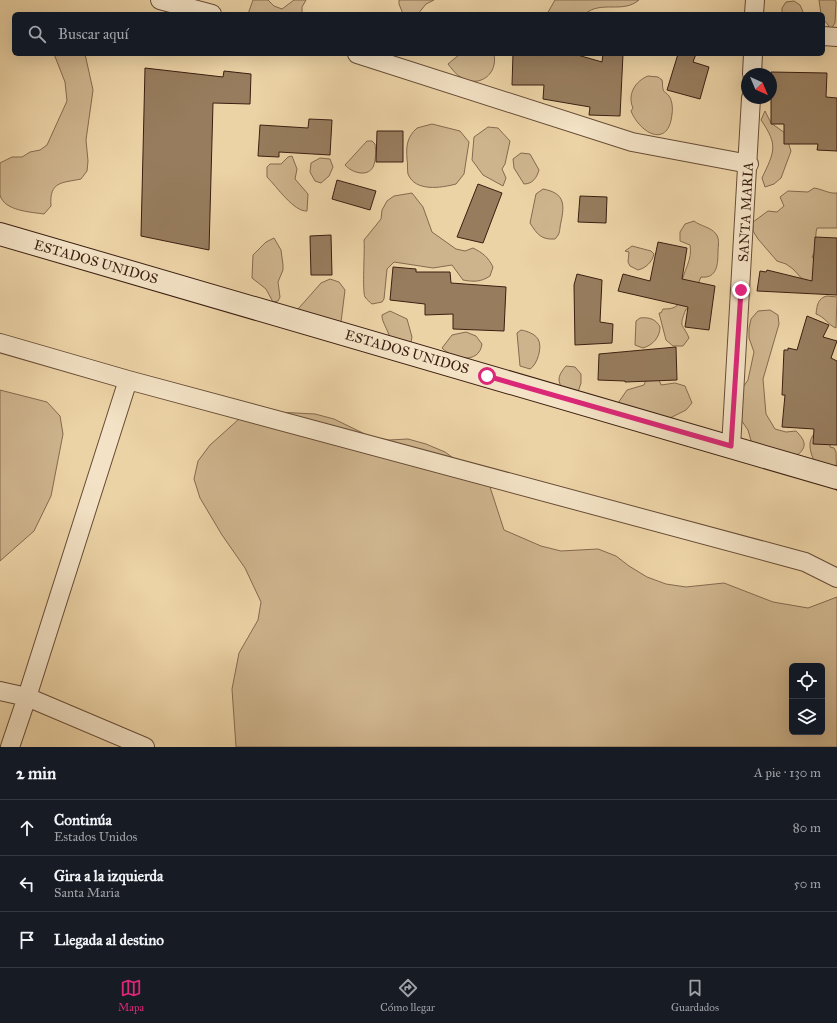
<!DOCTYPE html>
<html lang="es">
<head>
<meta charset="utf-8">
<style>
	body { margin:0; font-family:"IM FELL Great Primer",serif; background:#242831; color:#f1f3f6 }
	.controls { position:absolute; right:12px; bottom:12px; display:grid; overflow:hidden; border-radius:6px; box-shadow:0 4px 16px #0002 }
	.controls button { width:36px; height:36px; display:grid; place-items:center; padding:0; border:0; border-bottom:1px solid #363941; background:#171b24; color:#f1f3f6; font:20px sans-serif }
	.compass { position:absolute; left:741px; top:68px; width:36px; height:36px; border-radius:50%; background:#171b24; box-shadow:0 4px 16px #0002; rotate:136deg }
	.stop { position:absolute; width:12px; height:12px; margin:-9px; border:3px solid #db2777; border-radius:50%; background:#fff }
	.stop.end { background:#db2777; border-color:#fff; box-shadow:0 1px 4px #0008 }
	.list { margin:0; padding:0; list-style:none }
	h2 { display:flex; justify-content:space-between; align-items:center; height:52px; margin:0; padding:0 16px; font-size:17px }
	h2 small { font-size:13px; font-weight:400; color:#9ea1a6 }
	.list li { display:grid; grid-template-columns:26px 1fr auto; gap:12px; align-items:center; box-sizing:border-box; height:56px; padding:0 16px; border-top:1px solid #363941 }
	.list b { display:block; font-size:15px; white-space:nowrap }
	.list p { margin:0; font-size:13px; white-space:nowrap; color:#9ea1a6 }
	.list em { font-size:13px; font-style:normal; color:#9ea1a6 }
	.icon { flex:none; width:22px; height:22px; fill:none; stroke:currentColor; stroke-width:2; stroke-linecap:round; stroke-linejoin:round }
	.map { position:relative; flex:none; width:837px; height:747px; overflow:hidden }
	.search { position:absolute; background:#171b24; box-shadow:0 4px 16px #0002; left:12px; right:12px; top:12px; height:44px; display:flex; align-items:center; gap:10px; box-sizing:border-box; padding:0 14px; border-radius:6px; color:#9ea1a6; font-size:15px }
	.sheet { height:220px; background:#171b24 }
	nav { display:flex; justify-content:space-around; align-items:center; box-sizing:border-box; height:56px; border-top:1px solid #363941; background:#171b24; font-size:11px; color:#9ea1a6 }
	nav a { display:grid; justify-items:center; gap:2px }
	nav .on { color:#db2777 }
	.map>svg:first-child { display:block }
</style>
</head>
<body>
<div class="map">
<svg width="837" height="747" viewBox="0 0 837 747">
	<rect width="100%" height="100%" fill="#ecd3a6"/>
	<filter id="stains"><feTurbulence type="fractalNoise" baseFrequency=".005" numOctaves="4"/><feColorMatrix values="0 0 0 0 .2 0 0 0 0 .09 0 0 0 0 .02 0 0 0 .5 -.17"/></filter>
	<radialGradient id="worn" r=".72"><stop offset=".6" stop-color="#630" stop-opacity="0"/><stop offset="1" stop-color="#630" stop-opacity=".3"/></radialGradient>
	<path fill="#ceb48d" stroke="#846a4f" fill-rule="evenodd" d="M 253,0 L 268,0 L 274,6 L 282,9 L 294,0 L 306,0 L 302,7 L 302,14 L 248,14 Z
		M 399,0 L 434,0 L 426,4 L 418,14 L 403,14 L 399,4 Z
		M 555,0 L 639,0 C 623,14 601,0 585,14 L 547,14 Z
		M 819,0 L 835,0 L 836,2 L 835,23 L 831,29 L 827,28 L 829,26 L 823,19 L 823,14 L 821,14 Z
		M 794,1 L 800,5 L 804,14 L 782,14 L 782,8 L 786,2 Z
		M 54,54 L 85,54 L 93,90 L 86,140 L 88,161 L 87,171 L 81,179 C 62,183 49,181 51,206 L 44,214 C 31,212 4,211 0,195 C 0,185 0,172 0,163 L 12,157 L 22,157 L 30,152 L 40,150 L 47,145 L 67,101 L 65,82 Z
		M 460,54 L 494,54 C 498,74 480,88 462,78 C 456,75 452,69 448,64 Z
		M 648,76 L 658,77 L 662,80 C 663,83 662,85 663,89 C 663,92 667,93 669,96 C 672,100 673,108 672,114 C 669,148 641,135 631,111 L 633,108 C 627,95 635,81 648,76 Z
		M 765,111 L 771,123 L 785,133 L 791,151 L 781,178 L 774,184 L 765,187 L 762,178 C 774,152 779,146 761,120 Z
		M 432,124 L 460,131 L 469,142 L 464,174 L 456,184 C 441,188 415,192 408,174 C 407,170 408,164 407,159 C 406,146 407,137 417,128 Z
		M 488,127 L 498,128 L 510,141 L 505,164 L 502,169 L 506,178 L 503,186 L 483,175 L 472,160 L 474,137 Z
		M 367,141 L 372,141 L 375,144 C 376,151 376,161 373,167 C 367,178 351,172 345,165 Z
		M 521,153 L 530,154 L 539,170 C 537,177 533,184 524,184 L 514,168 L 513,159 Z
		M 292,156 L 297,169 L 295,179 L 308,194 L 307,211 C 294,212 277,187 267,177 L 267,167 L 270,164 L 281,164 L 288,157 Z
		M 320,158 L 330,159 L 333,167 L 329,176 L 321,183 L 315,181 L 310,172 L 311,163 Z
		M 814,188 C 822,189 829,194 837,193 L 837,228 L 817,228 C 814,238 818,248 812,257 L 836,279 L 806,283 L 793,269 L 786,264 L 777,261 L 758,239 L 753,231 L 753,222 L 768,211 L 777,212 L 784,206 L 780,197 L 788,191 L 808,192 Z
		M 543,189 C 564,193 565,203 561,222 C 559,230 561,233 555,239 C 541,240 537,234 530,223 L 536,194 Z
		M 412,193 L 423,207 L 432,232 L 456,249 L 465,251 L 473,248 C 483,253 488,257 493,267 L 490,276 C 481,282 474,282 463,280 L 452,265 L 433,268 L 394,262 L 387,269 L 384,299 L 382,302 L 372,304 C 370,302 367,300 365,297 C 362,291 365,251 364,240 L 381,219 L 382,210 L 387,201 L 394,196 Z
		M 694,221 C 700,226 711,227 716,234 C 720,239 718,246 718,252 C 718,264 717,279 701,277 L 697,286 L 681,285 C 683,272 693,259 690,245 L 680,241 L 680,232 L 685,224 Z
		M 274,238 L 281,250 L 283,265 L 283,270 L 278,282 L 280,297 L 278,301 L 273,302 L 266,289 L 252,278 L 253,255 L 266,242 Z
		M 632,246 L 651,251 L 654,254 C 652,262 646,268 638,270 L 630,266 L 628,262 L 629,252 L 625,251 Z
		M 330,279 L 339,282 L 345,290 L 341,322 L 298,314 L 298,309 L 321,283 Z
		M 827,296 L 837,297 L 836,328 C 828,325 825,317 816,314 C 817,305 818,298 827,296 Z
		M 681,300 L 691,309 L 686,309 C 678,329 683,323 689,338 L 683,346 L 673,346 L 666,340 L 659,313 L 661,313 L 663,309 C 672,309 677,308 681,300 Z
		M 770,310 L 778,315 L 779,324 L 763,379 L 766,414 L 775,429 L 786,432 L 796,431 C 807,442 807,448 795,457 L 752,444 L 748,430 L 739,417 L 741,390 L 748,380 L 754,352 L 749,338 L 749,328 L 751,319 L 758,311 Z
		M 390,311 L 407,319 L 412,337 L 410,347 L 391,345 C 391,333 381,322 382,315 Z
		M 640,318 C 649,317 656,319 660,327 C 660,337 653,345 643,348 L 635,345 L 636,321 Z
		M 521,330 C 527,331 535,334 538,339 C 543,347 537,365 530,369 L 520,366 L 517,333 Z
		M 466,332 L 476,336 L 482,344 C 479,365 453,359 442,348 L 452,335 Z
		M 566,366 L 575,367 L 581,374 L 581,383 L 578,392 L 562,388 C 556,379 560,373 566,366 Z
		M 656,372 L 661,385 L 675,383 L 685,386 L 692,403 L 686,410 L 656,425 L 616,406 L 627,390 L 644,385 L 646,380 Z
		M 0,390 L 47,402 L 60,416 L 63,434 L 51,496 L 34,531 L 0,561 Z
		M 258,411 L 315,414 L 334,419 L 371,437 L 389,440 L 408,439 L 426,444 L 445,452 L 489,484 L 504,530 L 541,546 L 561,551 L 598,549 L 616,556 L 629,566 L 647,577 L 666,584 L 686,587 L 724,583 L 773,602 L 808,608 L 837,597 L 837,747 L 236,747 L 232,689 L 239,653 L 258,620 L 261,602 L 245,568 L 222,535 L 200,498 L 194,479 L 198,461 L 210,445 L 239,419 ZM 792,666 L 822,666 L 822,732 L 792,732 Z
		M 815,433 L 830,435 L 830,447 L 834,448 L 836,452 L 837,491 C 825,480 799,448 815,433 Z"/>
	<path fill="#977d5e" stroke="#3b1f11" d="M 513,54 L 574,54 L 602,62 L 603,54 L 623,54 L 620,116 L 589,115 L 590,107 L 543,99 L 544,85 L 512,85 Z
		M 678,54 L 696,54 L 693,62 L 709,67 L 700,99 L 667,90 Z
		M 145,68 L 223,77 L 224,71 L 251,74 L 250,104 L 213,103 L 209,250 L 141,236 Z
		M 771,72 L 827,73 L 826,97 L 837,98 L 837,151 L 817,150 L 818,144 L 784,144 L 784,124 L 771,124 Z
		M 309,119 L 332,120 L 330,155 L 279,152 L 279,157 L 258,156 L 260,125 L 308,128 Z
		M 377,131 L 403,131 L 403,162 L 376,162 Z
		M 337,180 L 376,191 L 370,210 L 332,199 Z
		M 478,184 L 502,193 L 483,243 L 457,237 Z
		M 580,196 L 607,197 L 606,223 L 578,222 Z
		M 331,235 L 332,275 L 311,275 L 310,236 Z
		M 815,237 L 837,238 L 837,295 L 757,291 L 760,271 L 766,272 L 767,270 L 812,281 Z
		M 658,242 L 687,248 L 682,279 L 715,286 L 709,330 L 685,327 L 688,307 L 618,291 L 623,274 L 650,281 Z
		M 393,267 L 416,269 L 416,272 L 450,272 L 451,283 L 506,287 L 504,331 L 453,329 L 453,314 L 425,315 L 425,304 L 390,300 Z
		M 577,274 L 602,280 L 600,322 L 613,324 L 612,343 L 575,345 L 574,285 Z
		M 807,316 L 829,325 L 823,337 L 837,341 L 831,358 L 837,361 L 837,445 L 813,444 L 814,429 L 782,427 L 785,395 L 782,395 L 784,350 L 788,350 L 788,348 L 797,350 Z
		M 676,347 L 677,380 L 625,382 L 625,381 L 598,380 L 599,354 Z"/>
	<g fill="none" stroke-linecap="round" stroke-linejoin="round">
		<defs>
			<path id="street" d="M 160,0 L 212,14
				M 754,14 L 755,0
				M 823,36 L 837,37
				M 357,54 L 632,142 L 749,164
				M 752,74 L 753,54
				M 0,343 L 128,380 L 805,562 L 837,578
				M 731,447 L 751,98
				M 0,691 L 27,697 L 128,380
				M 10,747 L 27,697 L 145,747"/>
			<path id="secondary" d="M 0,234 L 837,478"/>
		</defs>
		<use href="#street" stroke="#674c36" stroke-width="20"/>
		<use href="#secondary" stroke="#3b1f11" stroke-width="24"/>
		<use href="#street" stroke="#f3e2c5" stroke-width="18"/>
		<use href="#secondary" stroke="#f3e2c5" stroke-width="22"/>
	</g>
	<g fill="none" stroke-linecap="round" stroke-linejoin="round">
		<path stroke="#db2777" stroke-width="5" d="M 487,376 L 731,446 L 741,290"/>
	</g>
	<g text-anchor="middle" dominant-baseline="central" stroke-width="3" stroke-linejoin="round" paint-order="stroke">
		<g font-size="14" fill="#3b1f11" stroke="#f3e2c5">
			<text transform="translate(746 212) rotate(-87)">SANTA MARIA</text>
			<text transform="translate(96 262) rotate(16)">ESTADOS UNIDOS</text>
			<text transform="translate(407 352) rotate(16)">ESTADOS UNIDOS</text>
		</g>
	</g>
	<rect width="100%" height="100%" filter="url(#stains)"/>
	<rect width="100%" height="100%" fill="url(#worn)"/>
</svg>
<div class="controls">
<button><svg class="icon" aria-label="locate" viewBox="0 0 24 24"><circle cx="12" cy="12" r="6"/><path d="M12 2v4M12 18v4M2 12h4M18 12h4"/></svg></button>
<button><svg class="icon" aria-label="layers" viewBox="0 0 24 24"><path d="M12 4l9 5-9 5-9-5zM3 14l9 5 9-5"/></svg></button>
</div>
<svg class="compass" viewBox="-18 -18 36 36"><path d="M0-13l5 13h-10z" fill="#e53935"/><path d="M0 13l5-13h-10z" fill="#9ea1a6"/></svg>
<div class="stop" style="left:487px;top:376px"></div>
<div class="stop end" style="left:741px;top:290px"></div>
<div class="search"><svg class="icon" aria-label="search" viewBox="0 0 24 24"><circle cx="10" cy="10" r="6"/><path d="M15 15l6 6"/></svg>Buscar aquí</div>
</div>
<section class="sheet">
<h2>2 min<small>A pie · 130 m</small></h2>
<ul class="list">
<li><svg class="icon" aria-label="ahead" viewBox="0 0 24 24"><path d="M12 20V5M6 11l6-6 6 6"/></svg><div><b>Continúa</b><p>Estados Unidos</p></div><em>80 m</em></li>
<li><svg class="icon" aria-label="left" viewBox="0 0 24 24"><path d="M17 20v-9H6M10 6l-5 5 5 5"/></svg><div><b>Gira a la izquierda</b><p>Santa Maria</p></div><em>50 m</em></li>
<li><svg class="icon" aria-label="arrive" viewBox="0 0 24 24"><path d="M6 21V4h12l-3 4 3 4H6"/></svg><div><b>Llegada al destino</b></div></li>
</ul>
</section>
<nav>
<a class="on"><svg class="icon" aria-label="map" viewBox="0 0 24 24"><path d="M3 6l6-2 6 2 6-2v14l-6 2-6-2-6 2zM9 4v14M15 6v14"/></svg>Mapa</a>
<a><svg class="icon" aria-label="directions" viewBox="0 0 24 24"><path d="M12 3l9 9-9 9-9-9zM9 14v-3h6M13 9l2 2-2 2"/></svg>Cómo llegar</a>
<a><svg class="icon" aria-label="saved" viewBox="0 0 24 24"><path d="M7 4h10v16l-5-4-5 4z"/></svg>Guardados</a>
</nav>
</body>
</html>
